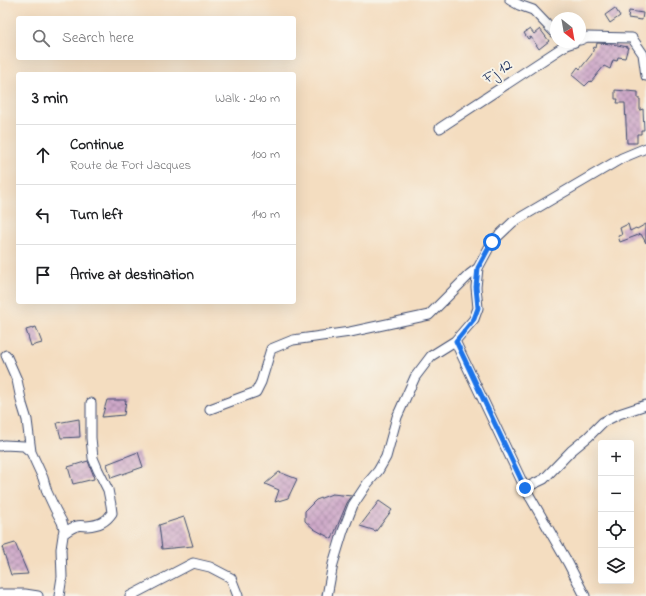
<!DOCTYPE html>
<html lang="en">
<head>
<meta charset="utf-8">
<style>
	body { margin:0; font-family:"Indie Flower",sans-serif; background:#f6f6f6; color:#202124 }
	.controls { position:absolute; right:12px; bottom:12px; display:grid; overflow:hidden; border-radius:4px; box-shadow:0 4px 16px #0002 }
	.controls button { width:36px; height:36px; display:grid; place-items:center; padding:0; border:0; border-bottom:1px solid #e0e0e0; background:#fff; color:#202124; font:20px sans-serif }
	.compass { position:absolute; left:550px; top:12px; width:36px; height:36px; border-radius:50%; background:#fff; box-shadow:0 4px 16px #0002; rotate:149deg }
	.stop { position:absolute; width:12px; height:12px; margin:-9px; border:3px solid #1a73e8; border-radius:50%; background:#fff }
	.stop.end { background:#1a73e8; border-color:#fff; box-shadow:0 1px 4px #0008 }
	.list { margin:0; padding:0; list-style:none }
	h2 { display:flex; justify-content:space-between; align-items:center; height:52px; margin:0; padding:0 16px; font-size:17px }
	h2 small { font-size:13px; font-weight:400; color:#757577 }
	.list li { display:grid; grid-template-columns:26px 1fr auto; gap:12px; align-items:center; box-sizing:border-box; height:60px; padding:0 16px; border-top:1px solid #e0e0e0 }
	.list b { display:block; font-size:15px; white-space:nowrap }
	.list p { margin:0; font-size:13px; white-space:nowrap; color:#757577 }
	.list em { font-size:13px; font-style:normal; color:#757577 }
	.icon { flex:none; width:22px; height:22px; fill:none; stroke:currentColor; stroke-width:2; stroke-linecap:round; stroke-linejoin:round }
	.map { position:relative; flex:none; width:646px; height:596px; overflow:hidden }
	.search { position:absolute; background:#fff; box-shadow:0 4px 16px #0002; left:16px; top:16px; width:280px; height:44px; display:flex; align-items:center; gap:10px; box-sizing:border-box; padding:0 14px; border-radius:4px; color:#757577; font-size:15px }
	.panel { position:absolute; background:#fff; box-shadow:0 4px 16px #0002; left:16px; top:72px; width:280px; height:232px; border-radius:4px }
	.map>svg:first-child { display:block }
</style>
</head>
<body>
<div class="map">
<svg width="646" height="596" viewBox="0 0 646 596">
	<defs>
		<pattern id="building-cross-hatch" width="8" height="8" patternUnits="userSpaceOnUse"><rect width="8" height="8" fill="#cea8c8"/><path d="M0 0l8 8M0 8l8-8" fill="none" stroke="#a689a6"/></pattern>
	</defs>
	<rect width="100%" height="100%" fill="#f7f3e8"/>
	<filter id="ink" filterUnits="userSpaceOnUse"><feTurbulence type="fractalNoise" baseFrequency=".025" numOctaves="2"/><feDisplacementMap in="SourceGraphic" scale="8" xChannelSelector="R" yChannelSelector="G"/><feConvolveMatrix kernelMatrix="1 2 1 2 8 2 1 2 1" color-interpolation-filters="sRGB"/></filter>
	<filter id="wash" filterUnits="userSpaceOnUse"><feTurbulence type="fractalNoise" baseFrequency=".012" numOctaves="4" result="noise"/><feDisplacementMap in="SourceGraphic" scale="16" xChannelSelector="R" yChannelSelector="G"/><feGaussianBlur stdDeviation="0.9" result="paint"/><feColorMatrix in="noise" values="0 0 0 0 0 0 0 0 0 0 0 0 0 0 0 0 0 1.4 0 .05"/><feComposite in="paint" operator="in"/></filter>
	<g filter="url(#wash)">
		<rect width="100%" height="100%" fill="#f4ddc0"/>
		<g id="blocks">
			<path fill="url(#building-cross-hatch)" d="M 615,8 L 620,16 L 610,23 L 605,15 Z
				M 629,11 L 643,13 L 642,20 L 628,18 Z
				M 530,29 L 534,34 L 540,29 L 549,41 L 539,49 L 531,37 L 528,39 L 524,33 Z
				M 597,43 L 612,44 L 628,47 L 625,58 L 618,57 L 617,61 L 613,60 L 610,69 L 604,66 L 591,82 L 590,81 L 585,86 L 572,75 L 578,67 L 580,69 L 592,54 L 594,47 L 596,48 Z
				M 615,90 L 638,92 L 638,99 L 640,99 L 640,110 L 643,109 L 644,130 L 641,130 L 641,134 L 637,134 L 637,143 L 627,143 L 625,103 L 617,103 L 618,99 L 615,99 Z
				M 628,224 L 630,231 L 636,228 L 637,229 L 646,224 L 646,243 L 641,234 L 620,242 L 618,236 L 622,235 L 620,228 Z
				M 36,327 L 42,343 L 31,346 L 26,330 Z
				M 107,400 L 126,400 L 124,415 L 102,417 Z
				M 79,419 L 80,437 L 61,438 L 57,423 Z
				M 138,452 L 143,467 L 111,478 L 107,464 Z
				M 88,461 L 93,474 L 94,479 L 73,484 L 68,467 Z
				M 279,472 L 297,479 L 288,498 L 275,502 L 279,490 L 265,484 Z
				M 332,494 L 352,496 L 347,503 L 332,539 L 314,529 L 305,521 L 305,511 L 316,500 Z
				M 379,501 L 392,510 L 376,531 L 360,526 Z
				M 184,517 L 193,546 L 162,549 L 159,525 Z
				M 15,543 L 28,574 L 11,575 L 2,547 Z"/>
		</g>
	</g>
	<g filter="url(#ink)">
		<use href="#blocks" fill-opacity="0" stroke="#3c496d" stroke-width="1"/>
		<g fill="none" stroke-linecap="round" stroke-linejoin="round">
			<defs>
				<path id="minor" d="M 510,0 L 519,5 L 533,10 L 556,34
					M 580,40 L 587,37 L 632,38 L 643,54 L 646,76
					M 440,128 L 566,45 L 575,42
					M 455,341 L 525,488 L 568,563 L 585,596
					M 6,355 L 17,380 L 22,404 L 27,420 L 31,452
					M 210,409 L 256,392 L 261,382 L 271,349 L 293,340 L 350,332 L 429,315 L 470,274 L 478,268
					M 0,446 L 4,445 L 24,446 L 31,452 L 43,478 L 47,492 L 55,509 L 62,522 L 64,529 L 61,549 L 62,577 L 59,596
					M 525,488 L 544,479 L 571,451 L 588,437 L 603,422 L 619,414 L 646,405
					M 63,534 C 67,531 72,527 77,526 C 80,525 84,526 87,526 C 99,525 106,522 112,513 L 111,505 L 108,490 L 98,470 L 93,458 L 91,438 L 91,403
					M 0,594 L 25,594 L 38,596
					M 130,596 L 193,563 L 210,567 L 231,578 L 238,596
					M 327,596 L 333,564 L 343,531 L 353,505 L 367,484 L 378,471 L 386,457 L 397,417 L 415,377 L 431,356 L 455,341 L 474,319 L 478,308 L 476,287 L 478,268 L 492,242 L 513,222 L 622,158 L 646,148"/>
			</defs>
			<use href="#minor" stroke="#3c496d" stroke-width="11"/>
			<use href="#minor" stroke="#fff" stroke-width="9"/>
		</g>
	</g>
	<g fill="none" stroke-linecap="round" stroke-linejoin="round" filter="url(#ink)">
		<path stroke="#1a73e8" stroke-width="5" d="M 492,242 L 478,268 L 476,287 L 478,308 L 474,319 L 456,341 L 525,488"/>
	</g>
	<g text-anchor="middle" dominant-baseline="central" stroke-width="4" stroke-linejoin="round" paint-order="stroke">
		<g font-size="16" fill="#1b2f5e" stroke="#f7f3e8">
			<text transform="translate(498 72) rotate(-33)">Fj 12</text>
		</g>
	</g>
</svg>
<div class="controls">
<button>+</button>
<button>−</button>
<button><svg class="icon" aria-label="locate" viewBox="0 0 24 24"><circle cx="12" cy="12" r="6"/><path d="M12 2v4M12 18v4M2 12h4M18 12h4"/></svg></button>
<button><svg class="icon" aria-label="layers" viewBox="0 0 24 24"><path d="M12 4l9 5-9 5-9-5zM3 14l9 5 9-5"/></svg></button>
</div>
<svg class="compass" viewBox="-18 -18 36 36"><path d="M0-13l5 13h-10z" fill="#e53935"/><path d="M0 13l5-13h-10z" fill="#757577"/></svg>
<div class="stop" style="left:492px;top:242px"></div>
<div class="stop end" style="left:525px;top:488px"></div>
<div class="search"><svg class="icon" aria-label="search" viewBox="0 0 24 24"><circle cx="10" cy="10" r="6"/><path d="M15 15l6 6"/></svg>Search here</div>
<section class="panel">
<h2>3 min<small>Walk · 240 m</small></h2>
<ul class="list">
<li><svg class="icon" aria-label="ahead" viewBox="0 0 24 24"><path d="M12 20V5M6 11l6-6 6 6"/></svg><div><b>Continue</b><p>Route de Fort Jacques</p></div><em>100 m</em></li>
<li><svg class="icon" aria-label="left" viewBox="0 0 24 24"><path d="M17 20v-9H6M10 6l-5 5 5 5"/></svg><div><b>Turn left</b></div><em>140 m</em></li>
<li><svg class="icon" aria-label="arrive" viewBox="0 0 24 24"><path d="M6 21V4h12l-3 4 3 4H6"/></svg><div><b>Arrive at destination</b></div></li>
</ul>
</section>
</div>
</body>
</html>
